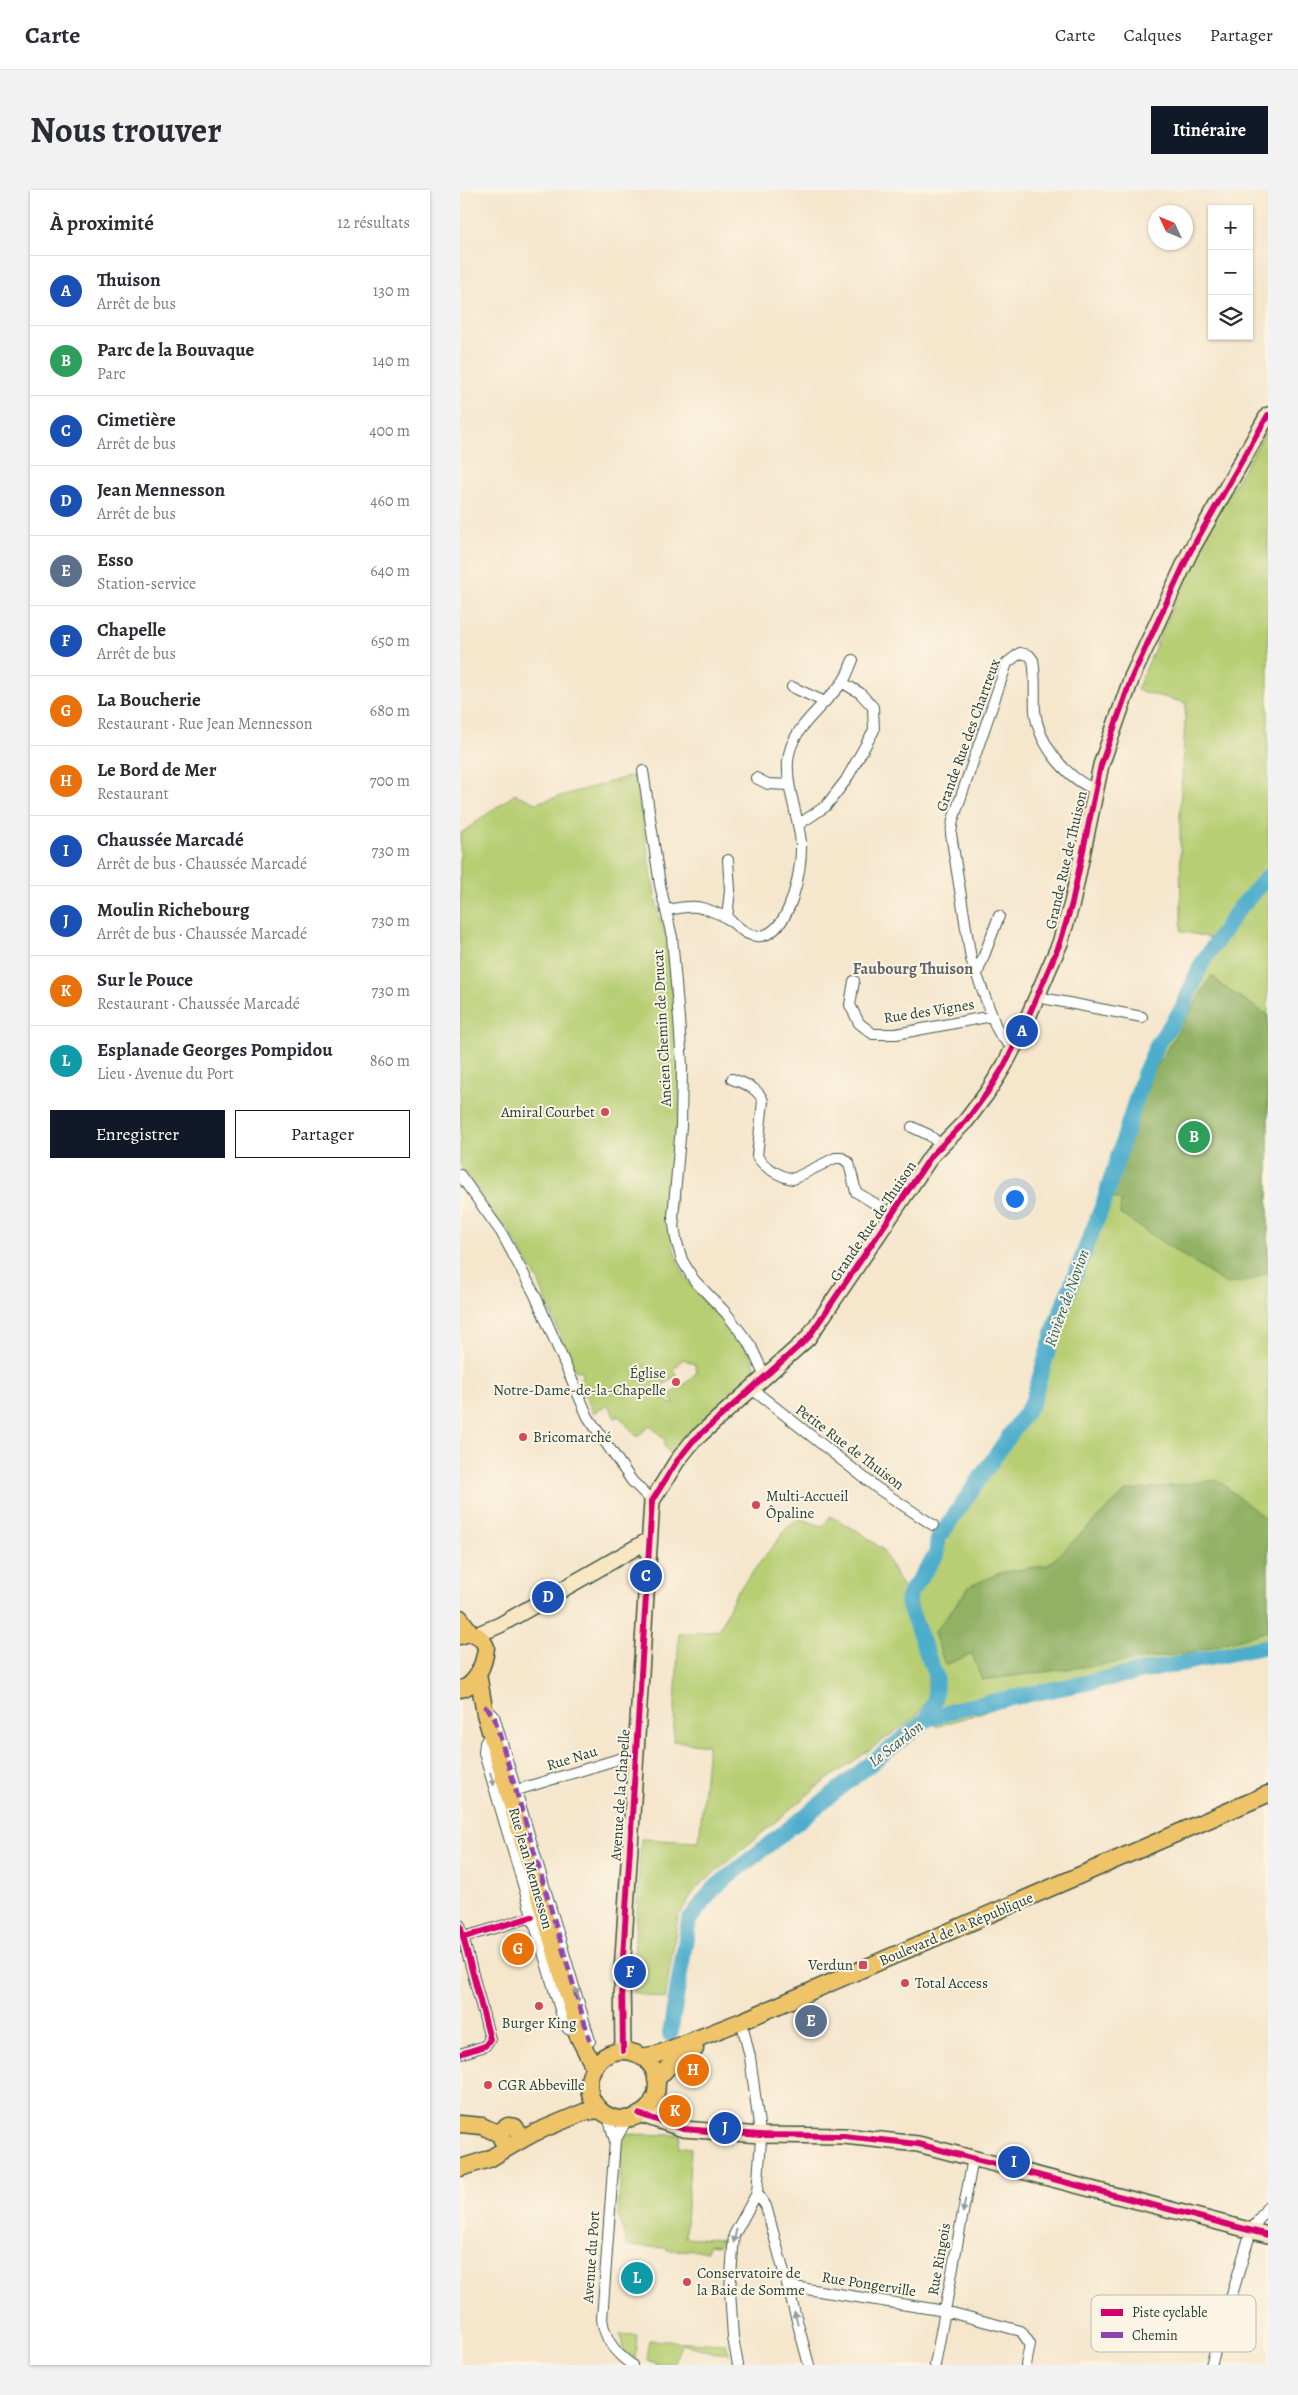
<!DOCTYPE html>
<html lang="fr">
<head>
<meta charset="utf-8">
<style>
	body { margin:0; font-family:Alegreya,serif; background:#f2f2f3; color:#2b2b33 }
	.controls { position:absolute; right:15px; top:15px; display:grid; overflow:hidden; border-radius:0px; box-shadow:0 1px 4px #0004 }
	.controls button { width:45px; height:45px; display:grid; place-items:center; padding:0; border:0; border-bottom:1px solid #e1e1e2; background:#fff; color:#2b2b33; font:25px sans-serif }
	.compass { position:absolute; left:688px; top:15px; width:45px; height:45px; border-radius:50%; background:#fff; box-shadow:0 1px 4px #0004; rotate:314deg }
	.you { position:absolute; left:554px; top:1008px; width:18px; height:18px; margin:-12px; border:4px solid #fff; border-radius:50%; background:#1a73e8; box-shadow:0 0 0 8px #1a73e833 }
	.badge { display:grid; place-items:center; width:32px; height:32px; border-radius:50%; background:#111827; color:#fff; font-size:16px; font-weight:700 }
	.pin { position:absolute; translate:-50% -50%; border:2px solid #fff; box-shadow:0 1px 5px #0006 }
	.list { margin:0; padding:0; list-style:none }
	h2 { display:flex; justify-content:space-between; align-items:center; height:65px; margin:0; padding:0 20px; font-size:21px }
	h2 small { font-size:16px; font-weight:400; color:#7c7c81 }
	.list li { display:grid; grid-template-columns:32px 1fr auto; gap:15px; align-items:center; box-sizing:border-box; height:70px; padding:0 20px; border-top:1px solid #e1e1e2 }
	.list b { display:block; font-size:19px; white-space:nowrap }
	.list p { margin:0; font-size:16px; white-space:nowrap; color:#7c7c81 }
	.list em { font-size:16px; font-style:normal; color:#7c7c81 }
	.actions { display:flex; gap:10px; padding:15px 20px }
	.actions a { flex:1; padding:11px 0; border:1px solid #111827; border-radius:0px; text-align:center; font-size:18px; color:#111827 }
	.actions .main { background:#111827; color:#fff }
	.icon { flex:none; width:28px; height:28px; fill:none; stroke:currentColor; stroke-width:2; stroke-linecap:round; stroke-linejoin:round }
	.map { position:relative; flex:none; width:808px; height:2175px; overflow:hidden; border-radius:0px }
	header { display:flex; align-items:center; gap:30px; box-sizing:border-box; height:70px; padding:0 25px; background:#fff; border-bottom:1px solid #e1e1e2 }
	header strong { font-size:24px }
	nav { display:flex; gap:28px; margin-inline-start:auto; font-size:18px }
	.intro { display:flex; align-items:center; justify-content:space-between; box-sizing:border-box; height:120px; padding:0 30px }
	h1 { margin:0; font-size:35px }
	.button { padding:12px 22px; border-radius:0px; background:#111827; color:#fff; font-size:18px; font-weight:700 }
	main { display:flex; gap:30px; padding:0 30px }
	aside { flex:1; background:#fff; border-radius:0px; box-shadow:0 1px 4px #0004 }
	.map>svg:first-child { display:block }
</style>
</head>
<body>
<header>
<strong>Carte</strong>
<nav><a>Carte</a><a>Calques</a><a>Partager</a></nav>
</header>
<div class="intro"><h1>Nous trouver</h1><a class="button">Itinéraire</a></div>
<main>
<aside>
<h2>À proximité<small>12 résultats</small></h2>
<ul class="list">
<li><span class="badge" style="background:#1a4fb4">A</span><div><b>Thuison</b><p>Arrêt de bus</p></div><em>130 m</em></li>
<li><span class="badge" style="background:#2e9e5b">B</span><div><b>Parc de la Bouvaque</b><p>Parc</p></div><em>140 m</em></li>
<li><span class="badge" style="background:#1a4fb4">C</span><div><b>Cimetière</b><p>Arrêt de bus</p></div><em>400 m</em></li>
<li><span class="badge" style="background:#1a4fb4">D</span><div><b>Jean Mennesson</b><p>Arrêt de bus</p></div><em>460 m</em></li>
<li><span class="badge" style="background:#5c6f8a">E</span><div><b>Esso</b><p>Station-service</p></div><em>640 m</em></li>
<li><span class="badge" style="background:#1a4fb4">F</span><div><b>Chapelle</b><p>Arrêt de bus</p></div><em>650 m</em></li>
<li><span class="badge" style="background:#e8710a">G</span><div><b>La Boucherie</b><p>Restaurant · Rue Jean Mennesson</p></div><em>680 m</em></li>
<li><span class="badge" style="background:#e8710a">H</span><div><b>Le Bord de Mer</b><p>Restaurant</p></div><em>700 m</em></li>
<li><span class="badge" style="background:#1a4fb4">I</span><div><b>Chaussée Marcadé</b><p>Arrêt de bus · Chaussée Marcadé</p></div><em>730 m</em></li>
<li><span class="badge" style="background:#1a4fb4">J</span><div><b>Moulin Richebourg</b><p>Arrêt de bus · Chaussée Marcadé</p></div><em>730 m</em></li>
<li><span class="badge" style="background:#e8710a">K</span><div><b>Sur le Pouce</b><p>Restaurant · Chaussée Marcadé</p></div><em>730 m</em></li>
<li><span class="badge" style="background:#0f9aa8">L</span><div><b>Esplanade Georges Pompidou</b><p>Lieu · Avenue du Port</p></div><em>860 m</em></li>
</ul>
<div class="actions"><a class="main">Enregistrer</a><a>Partager</a></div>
</aside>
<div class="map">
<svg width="808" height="2175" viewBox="0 0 808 2175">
	<rect width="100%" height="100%" fill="#fcf5e5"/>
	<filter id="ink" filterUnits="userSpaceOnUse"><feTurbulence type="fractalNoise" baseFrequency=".02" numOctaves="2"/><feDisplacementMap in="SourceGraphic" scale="10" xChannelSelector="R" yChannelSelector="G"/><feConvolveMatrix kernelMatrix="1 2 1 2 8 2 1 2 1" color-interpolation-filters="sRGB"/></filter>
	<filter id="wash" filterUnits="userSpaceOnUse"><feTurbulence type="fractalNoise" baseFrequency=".0096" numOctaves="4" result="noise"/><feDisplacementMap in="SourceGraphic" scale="20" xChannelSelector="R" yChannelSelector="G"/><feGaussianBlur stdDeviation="1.12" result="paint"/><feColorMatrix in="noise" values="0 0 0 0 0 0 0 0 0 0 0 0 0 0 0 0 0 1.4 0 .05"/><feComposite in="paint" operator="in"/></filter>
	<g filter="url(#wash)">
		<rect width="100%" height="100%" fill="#f5e6cc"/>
		<path fill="#b7ce73" stroke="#6b8654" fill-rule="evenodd" d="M 808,238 L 808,1462 L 539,1517 L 476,1537 L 481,1486 L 454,1406 L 481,1368 L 486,1352 L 477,1344 L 568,1211 L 594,1131 L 640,1011 L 681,883 L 697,851 L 719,819 L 751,748 L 721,741 L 720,621 L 726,513 L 677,500 L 739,355 Z
			M 178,584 L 183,609 L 179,610 L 198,723 L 208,750 L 221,887 L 213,1055 L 219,1075 L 231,1096 L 256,1118 L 286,1154 L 297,1180 L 294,1190 L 210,1264 L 204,1256 L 205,1250 L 190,1235 L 177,1247 L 159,1226 L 155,1228 L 149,1215 L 133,1223 L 119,1191 L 123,1184 L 121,1180 L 116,1181 L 112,1176 L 78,1090 L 48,1040 L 35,1027 L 0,975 L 0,644 L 55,604 L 76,613 ZM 223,1169 L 235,1174 L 237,1182 L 230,1190 L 208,1206 L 214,1213 L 210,1214 L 205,1208 L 205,1210 L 202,1210 L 198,1203 L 201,1202 L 201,1196 L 217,1185 L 213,1180 Z
			M 370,1326 L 401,1343 L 422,1359 L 445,1402 L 446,1427 L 468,1479 L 468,1508 L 457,1526 L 357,1597 L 236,1698 L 218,1727 L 205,1809 L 172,1802 L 181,1649 L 239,1652 L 248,1555 L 213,1551 L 219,1444 L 259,1440 L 276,1403 L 328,1337 L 340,1328 L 363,1337 Z
			M 163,1944 L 221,1945 L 218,1956 L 231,1958 L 225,2047 L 264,2050 L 258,2056 L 248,2055 L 247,2061 L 207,2060 L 207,2058 L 167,2056 L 158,2026 Z
			M 160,2144 L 177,2145 L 175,2169 L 164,2163 Z
			M 190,2150 L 266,2154 L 269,2163 L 256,2163 L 221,2153 L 214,2175 L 199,2175 L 187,2169 Z"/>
		<path fill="#91b165" stroke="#58774c" d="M 752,785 L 762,796 L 808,825 L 808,1081 L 793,1090 L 766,1094 L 660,1024 L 661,1010 L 650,1007 L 691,886 Z
			M 758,1290 L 808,1331 L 808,1441 L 730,1463 L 522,1490 L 512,1464 L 485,1475 L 474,1443 L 510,1396 L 543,1382 L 588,1375 L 666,1301 Z"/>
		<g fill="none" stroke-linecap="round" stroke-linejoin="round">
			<path stroke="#4dadcc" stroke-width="16" d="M 466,1530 L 475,1510 L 476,1487 L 447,1411 L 451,1401 L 476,1365 L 478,1349 L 572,1213 L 597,1131 L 644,1012 L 684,884 L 698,853 L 722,819 L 742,773 L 778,720 L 808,686
				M 210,1844 L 229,1730 L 254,1698 L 466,1530 L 501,1518 L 808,1456"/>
		</g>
	</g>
	<g filter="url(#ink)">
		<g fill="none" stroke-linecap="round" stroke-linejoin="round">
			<defs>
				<path id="street" d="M 332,497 L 365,512
					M 183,581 L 200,695 L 212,747 L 219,829 L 222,876 L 221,936 L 213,1027 L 216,1049 L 222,1070 L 234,1090 L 266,1123 L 291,1156 L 305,1187
					M 296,588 L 308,594 L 329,595
					M 338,635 L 366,616 L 386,590 L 414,540 L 413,517 L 400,503 L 383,493
					M 206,720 C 215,719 226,716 236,717 C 245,718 261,724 268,729 C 279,736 286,748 301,746 C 331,741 342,679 341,654 C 339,626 326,599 328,571 C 330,539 363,517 381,494 C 387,488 389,478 393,470
					M 267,728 L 270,700 L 268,670
					M 517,784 L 539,726
					M 394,791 L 390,815 L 399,833 L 413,844 L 436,844 L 532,826
					M 577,807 L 682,827
					M 553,858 L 541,846 L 536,837 L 511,769 L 491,644 L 493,630 L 547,473 L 560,463 L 569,465 L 573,470 C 576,487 574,504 575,521 C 578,553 605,587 634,599
					M 272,889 C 284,893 298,898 303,911 L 297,966 C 303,977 321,987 333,989 L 375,968 L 382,968 L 389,973 L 396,1002 L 432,1024
					M 452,937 L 469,945 L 481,955
					M 0,985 L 41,1042 L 75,1105 L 128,1227 L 172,1291 L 192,1311
					M 292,1199 L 417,1298 L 473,1335
					M 25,1517 L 34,1526 L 130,1851
					M 31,1543 L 25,1553 L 24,1563 L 104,1833 L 108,1839 L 117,1844
					M 57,1600 L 175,1564
					M 0,1735 L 30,1849 L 25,1856 L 0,1864
					M 4,1747 L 72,1727
					M 148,1926 L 155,1951 L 142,2129 C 145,2150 155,2163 172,2175
					M 155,1951 L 167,1929
					M 297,2003 L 306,2016 L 349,2175
					M 328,2096 L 485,2121 L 561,2141 L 570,2154 L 566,2175
					M 278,2175 L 273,2148 L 270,2100 L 274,2045 L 297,2003 L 301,1950 L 290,1867 L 283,1838
					M 475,2175 L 513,1968
					M 751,2175 L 791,2041 L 808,2016"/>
				<path id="secondary" d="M 16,1445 L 40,1435 L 189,1350
					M 163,1861 L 162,1783 L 192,1311 L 217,1271 L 233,1251 L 348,1148 L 472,965 L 506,931 L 527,903 L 544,876 L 562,841 L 600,753 L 612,713 L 641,575 L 672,487 L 730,362 L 808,225
					M 193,1909 L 206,1933
					M 179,1924 L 223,1939 L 300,1945 L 384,1946 L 458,1954 L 808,2045"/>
				<path id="primary" d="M 0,1428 L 11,1443
					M 0,1446 C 12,1440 21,1445 26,1457 C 25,1472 16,1497 0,1499
					M 18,1484 L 25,1524 L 116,1832 L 117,1844 L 134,1877
					M129 1895a34 34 0 1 1 68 0a34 34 0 1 1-68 0Z
					M 181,1867 L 198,1864 L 282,1831 L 808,1604
					M 196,1890 L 214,1871 L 235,1859
					M 0,1934 L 22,1936 L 41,1945
					M 59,1951 L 60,1945 L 55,1937 L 48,1936 L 42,1940 L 41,1948 L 43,1952 L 51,1956 L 74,1943 L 124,1922 L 139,1920
					M 0,1978 L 29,1969 L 51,1956"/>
			</defs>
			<use href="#street" stroke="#3f564b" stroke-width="12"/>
			<use href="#secondary" stroke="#3f564b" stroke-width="18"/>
			<use href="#primary" stroke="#3f564b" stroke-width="19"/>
			<use href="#street" stroke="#fff" stroke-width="10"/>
			<use href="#secondary" stroke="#f9e7c3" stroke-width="15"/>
			<use href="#primary" stroke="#efc469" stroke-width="16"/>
			<path stroke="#8e44ad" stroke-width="5" stroke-dasharray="10 5" stroke-linecap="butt" d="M 24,1516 L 34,1526 L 130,1851"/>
			<defs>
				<path id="cycleway" d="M 0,1735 L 30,1849 L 25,1856 L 0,1864
					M 4,1747 L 72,1727
					M 163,1861 L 162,1783 L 192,1311 L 217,1271 L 233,1251 L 348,1148 L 472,965 L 506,931 L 527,903 L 544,876 L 562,841 L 600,753 L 612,713 L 641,575 L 672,487 L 730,362 L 808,225
					M 179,1924 L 223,1939 L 300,1945 L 384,1946 L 458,1954 L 808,2045"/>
			</defs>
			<use href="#cycleway" stroke="#fcf5e5" stroke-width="9"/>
			<use href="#cycleway" stroke="#d6006c" stroke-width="6"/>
		</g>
		<defs><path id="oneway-solid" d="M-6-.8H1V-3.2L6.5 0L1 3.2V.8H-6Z" transform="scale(1.25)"/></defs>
		<g fill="#8f9e9a">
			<use href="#oneway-solid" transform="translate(32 1589) rotate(74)"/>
			<use href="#oneway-solid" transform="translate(117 1804) rotate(-106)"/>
			<use href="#oneway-solid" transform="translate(504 2016) rotate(100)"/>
			<use href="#oneway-solid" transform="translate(275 2046) rotate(102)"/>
			<use href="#oneway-solid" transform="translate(336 2128) rotate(-105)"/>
		</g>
	</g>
	<g fill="#d1495b" stroke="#fcf5e5" stroke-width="2">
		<circle cx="145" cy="922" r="5"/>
		<circle cx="216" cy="1192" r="5"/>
		<circle cx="63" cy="1247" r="5"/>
		<circle cx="296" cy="1315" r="5"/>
		<rect x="398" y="1770" width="10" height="10" rx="2.5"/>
		<circle cx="445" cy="1793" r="5"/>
		<circle cx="79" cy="1816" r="5"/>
		<circle cx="28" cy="1895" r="5"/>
		<circle cx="227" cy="2092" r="5"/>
	</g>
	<g text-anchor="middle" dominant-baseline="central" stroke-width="4" stroke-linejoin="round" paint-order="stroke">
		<g font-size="15" fill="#1f3d34" stroke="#fcf5e5">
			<text transform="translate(508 545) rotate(-70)">Grande Rue des Chartreux</text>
			<text transform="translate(606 670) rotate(-77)">Grande Rue de Thuison</text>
			<text transform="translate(469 821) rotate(-9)">Rue des Vignes</text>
			<text transform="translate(202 838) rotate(-93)">Ancien Chemin de Drucat</text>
			<text transform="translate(413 1031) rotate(-56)">Grande Rue de Thuison</text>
			<text transform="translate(390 1257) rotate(37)">Petite Rue de Thuison</text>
			<text transform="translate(112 1568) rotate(-17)">Rue Nau</text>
			<text transform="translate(160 1605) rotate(-86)">Avenue de la Chapelle</text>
			<text transform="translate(71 1678) rotate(74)">Rue Jean Mennesson</text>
			<text transform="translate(496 1739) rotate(-23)">Boulevard de la République</text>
			<text transform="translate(131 2067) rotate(-86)">Avenue du Port</text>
			<text transform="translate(479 2069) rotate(-80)">Rue Ringois</text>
			<text transform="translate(409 2094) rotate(9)">Rue Pongerville</text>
		</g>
		<g font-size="15" fill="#1f3d34" stroke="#fcf5e5" text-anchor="start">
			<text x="135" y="922" text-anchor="end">Amiral Courbet</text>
			<text x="206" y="1183" text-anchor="end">Église<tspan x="206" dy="17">Notre-Dame-de-la-Chapelle</tspan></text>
			<text x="73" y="1247">Bricomarché</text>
			<text x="306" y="1306">Multi-Accueil<tspan x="306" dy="17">Ôpaline</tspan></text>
			<text x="393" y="1775" text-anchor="end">Verdun</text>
			<text x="455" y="1793">Total Access</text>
			<text x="79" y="1833" text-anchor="middle">Burger King</text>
			<text x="38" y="1895">CGR Abbeville</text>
			<text x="237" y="2083">Conservatoire de<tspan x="237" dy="17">la Baie de Somme</tspan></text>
		</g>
		<g font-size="16" font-weight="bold" fill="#5e656a" stroke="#fcf5e5">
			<text x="453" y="779">Faubourg Thuison</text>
		</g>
		<g font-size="16" font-style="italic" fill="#2d5f62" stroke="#fcf5e5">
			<text transform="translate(607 1108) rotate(-70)">Rivière de Novion</text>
			<text transform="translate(436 1554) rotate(-38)">Le Scardon</text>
		</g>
	</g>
	<rect x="631" y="2105" width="165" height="57" rx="8" fill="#fcf5e5" stroke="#babeb0" stroke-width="1"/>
	<rect x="641" y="2119" width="22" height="7" fill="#d6006c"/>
	<rect x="641" y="2142" width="22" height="6" fill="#8e44ad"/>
	<g font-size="14" fill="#1f3d34">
		<text x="672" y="2127">Piste cyclable</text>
		<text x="672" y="2150">Chemin</text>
	</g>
</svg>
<div class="controls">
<button>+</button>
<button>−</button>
<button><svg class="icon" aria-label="layers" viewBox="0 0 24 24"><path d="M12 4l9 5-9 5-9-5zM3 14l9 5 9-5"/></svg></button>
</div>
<svg class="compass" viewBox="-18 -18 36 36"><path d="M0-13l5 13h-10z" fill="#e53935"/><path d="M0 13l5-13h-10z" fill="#7c7c81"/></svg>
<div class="you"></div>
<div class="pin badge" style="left:562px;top:841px;background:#1a4fb4">A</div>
<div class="pin badge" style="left:734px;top:947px;background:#2e9e5b">B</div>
<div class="pin badge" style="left:186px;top:1386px;background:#1a4fb4">C</div>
<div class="pin badge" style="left:88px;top:1407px;background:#1a4fb4">D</div>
<div class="pin badge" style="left:351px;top:1831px;background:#5c6f8a">E</div>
<div class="pin badge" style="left:170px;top:1782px;background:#1a4fb4">F</div>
<div class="pin badge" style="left:58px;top:1759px;background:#e8710a">G</div>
<div class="pin badge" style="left:233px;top:1880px;background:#e8710a">H</div>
<div class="pin badge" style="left:554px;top:1972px;background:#1a4fb4">I</div>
<div class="pin badge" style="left:265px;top:1938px;background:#1a4fb4">J</div>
<div class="pin badge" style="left:215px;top:1921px;background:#e8710a">K</div>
<div class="pin badge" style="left:177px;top:2088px;background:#0f9aa8">L</div>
</div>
</main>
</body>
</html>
